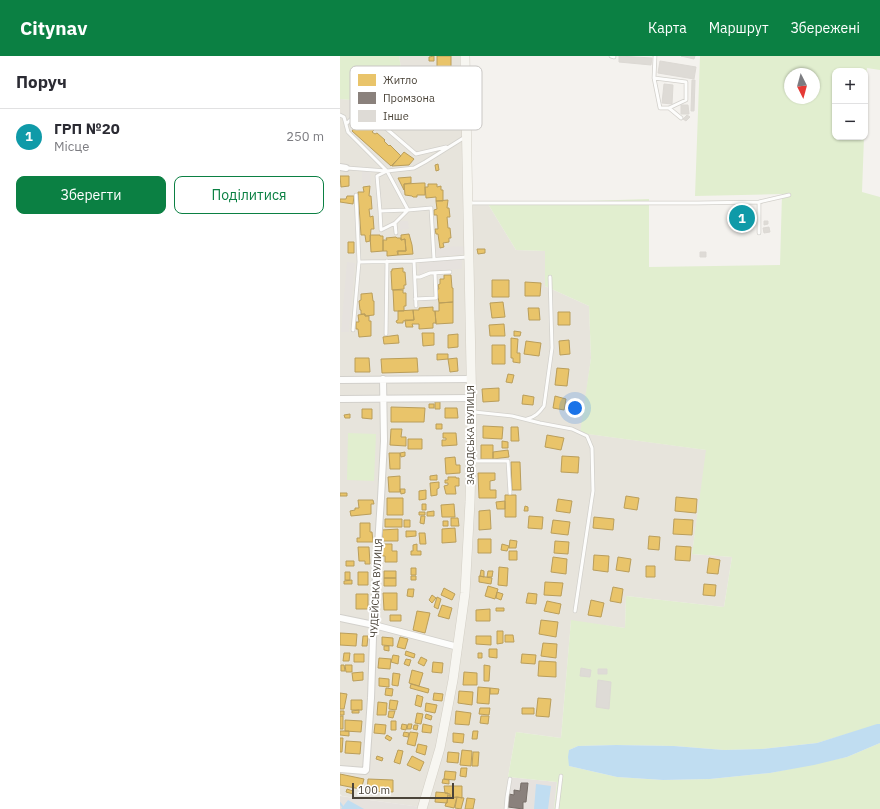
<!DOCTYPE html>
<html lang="uk">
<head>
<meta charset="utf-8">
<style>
	body { margin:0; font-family:"IBM Plex Sans",sans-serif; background:#f2f2f3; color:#2b2b33 }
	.controls { position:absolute; right:12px; top:12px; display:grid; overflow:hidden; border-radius:8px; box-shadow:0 1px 3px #0004 }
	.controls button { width:36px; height:36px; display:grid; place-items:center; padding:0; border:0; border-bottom:1px solid #e1e1e2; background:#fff; color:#2b2b33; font:20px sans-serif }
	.compass { position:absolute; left:444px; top:12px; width:36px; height:36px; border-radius:50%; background:#fff; box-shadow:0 1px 3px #0004; rotate:174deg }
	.scale { position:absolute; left:12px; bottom:10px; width:102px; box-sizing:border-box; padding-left:4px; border:2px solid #4b4439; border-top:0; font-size:11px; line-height:14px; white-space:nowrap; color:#4b4439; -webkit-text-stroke:3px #fff; paint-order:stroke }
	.you { position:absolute; left:235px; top:352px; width:14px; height:14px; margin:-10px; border:3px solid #fff; border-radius:50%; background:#1a73e8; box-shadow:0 0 0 6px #1a73e833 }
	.badge { display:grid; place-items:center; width:26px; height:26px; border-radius:50%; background:#0b8043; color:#fff; font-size:13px; font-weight:700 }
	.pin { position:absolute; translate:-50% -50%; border:2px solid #fff; box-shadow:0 1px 4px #0006 }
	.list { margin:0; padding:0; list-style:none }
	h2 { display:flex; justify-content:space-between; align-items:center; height:52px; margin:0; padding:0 16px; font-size:17px }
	h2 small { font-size:13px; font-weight:400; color:#7c7c81 }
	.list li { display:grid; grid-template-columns:26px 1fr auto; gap:12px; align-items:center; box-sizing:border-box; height:56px; padding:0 16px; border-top:1px solid #e1e1e2 }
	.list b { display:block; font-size:15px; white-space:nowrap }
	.list p { margin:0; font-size:13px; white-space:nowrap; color:#7c7c81 }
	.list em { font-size:13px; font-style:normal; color:#7c7c81 }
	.actions { display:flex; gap:8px; padding:12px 16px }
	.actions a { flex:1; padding:9px 0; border:1px solid #0b8043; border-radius:8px; text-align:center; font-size:14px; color:#0b8043 }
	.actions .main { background:#0b8043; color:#fff }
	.map { position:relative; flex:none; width:540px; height:753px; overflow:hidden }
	header { display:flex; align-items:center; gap:24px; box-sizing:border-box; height:56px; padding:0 20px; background:#0b8043; color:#fff }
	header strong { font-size:19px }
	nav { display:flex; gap:22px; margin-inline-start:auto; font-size:14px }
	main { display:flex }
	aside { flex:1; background:#fff }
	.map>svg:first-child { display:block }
</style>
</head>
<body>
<header>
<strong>Citynav</strong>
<nav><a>Карта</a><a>Маршрут</a><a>Збережені</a></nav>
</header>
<main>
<aside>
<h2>Поруч<small></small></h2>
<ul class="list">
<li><span class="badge" style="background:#0f9aa8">1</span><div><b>ГРП №20</b><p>Місце</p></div><em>250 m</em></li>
</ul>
<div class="actions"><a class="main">Зберегти</a><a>Поділитися</a></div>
</aside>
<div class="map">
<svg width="540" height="753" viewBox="0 0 540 753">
	<rect width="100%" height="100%" fill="#f4f2ee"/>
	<path fill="#e7e4dc" d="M 59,0 L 123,0 L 126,148 L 148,148 L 176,194 L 205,195 L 205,230 L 249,250 L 251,302 L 241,377 L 367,394 L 352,498 L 392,501 L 384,551 L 286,540 L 285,572 L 231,565 L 221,682 L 176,676 L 168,721 L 164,753 L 80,753 L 80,751 L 2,740 L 0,738 L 0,43 L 67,49 Z"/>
	<path fill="#e6e2de" d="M 22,115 L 30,115 L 31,128 L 22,128 Z
		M 60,165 L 68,165 L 69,173 L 60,174 Z
		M 124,190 L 124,198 L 95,201 L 95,192 Z
		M 122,203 L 122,213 L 84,215 L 84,218 L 79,218 L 79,206 Z
		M 7,206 L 15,207 L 9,276 L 1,276 Z
		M 168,721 L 217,726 L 214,753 L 164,753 Z
		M 0,740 L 81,751 L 80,753 L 0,753 Z"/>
	<path fill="#e1eecf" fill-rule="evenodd" d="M 0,0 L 59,0 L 67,49 L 0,43 Z
		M 360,0 L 540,0 L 540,14 L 527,12 L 525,62 L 525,15 L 495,15 L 495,81 L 524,81 L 522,136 L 540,141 L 540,668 L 477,687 L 421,693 L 384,694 L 334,690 L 276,689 L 238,690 L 229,694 L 229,710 L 277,721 L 323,724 L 370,723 L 430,717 L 507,701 L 540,687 L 540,753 L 214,753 L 217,726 L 168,721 L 176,676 L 221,682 L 231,564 L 285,572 L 286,540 L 384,551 L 392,501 L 352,498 L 366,394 L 240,377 L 251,302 L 249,250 L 205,230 L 205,195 L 176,194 L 148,148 L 309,143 L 309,211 L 440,209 L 442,138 L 355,140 ZM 450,18 L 474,18 L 474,42 L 450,42 Z
		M 8,377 L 36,378 L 34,425 L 7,424 Z"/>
	<path fill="#c0ddf1" d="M 537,668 L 540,668 L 540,687 L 507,701 L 474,709 L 430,717 L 370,723 L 323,724 L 277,721 L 229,710 L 228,701 L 229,694 L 238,690 L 276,689 L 334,690 L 384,694 L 421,693 L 477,687 Z
		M 196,728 L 211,730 L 208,753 L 194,753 Z
		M 8,744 L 24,753 L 1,753 Z"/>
	<path fill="#e9c46a" stroke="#ba9e5b" d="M 94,0 L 94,5 L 89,5 L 89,1 Z
		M 97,0 L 111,0 L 111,16 L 97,16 Z
		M 22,63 L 34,74 L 32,76 L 35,78 L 37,77 L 45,84 L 44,85 L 49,90 L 50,89 L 61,100 L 51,110 L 12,75 Z
		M 64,96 L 74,103 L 69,109 L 52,110 Z
		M 98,108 L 99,114 L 96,115 L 95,109 Z
		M 0,120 L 9,120 L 9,130 L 1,131 Z
		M 71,121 L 71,127 L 64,128 L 64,134 L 58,122 Z
		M 82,127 L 85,127 L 85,139 L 77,139 L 77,141 L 73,141 L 72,140 L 65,139 L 64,128 Z
		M 88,128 L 97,128 L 97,131 L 101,130 L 101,134 L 103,134 L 103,145 L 96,145 L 96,141 L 86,142 L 85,131 L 88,131 Z
		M 30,130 L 29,140 L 31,140 L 32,153 L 29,153 L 30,161 L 33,160 L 34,173 L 31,173 L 30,185 L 26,186 L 25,179 L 21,179 L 18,136 L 24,136 L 23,131 Z
		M 7,140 L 14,140 L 13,148 L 0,146 L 0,143 L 6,143 Z
		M 108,144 L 107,152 L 109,152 L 110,161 L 107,161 L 108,172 L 110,172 L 111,182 L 109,182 L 109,186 L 103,187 L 104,191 L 100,192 L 98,178 L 96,178 L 95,173 L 98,173 L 97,159 L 94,159 L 94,154 L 97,153 L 96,145 Z
		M 69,178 L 72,189 L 73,198 L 58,199 L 58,195 L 66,195 L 65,183 L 61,184 L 61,179 Z
		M 30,179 L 40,179 L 40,180 L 43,180 L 43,195 L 31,196 Z
		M 56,181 L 57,182 L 61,182 L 61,184 L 65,183 L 66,195 L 57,195 L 58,199 L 47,200 L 47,195 L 43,195 L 43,184 L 47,184 L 46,182 Z
		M 8,186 L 14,186 L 14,197 L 8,197 Z
		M 137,193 L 145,193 L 145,197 L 138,198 Z
		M 63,212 L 63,216 L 65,216 L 66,229 L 64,229 L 64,233 L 52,234 L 51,215 L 52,215 L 52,213 Z
		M 104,219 L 111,219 L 112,232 L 113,232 L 113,246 L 99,247 L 97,233 L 99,233 L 98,229 L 100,228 L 100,223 L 104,223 Z
		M 152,224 L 169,224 L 169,241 L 152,241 Z
		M 185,226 L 201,227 L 200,240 L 185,240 Z
		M 53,234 L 63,234 L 63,237 L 66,237 L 66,250 L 64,250 L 64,255 L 54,255 Z
		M 32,237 L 33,245 L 34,245 L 34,259 L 25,260 L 25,258 L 21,258 L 21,254 L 20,254 L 19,245 L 21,244 L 21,238 Z
		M 113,246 L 113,267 L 96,268 L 95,255 L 99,255 L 99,247 Z
		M 163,246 L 165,261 L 152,262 L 150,247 Z
		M 93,251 L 93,255 L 95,255 L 96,267 L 93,267 L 93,272 L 79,273 L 79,268 L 72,268 L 73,271 L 66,271 L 65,264 L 74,264 L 73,254 L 79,254 L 79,252 Z
		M 188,252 L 199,252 L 200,264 L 189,264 Z
		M 73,254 L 74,264 L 63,265 L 63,267 L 57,267 L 56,265 L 58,264 L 58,255 Z
		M 218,256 L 230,256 L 230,269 L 218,269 Z
		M 25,258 L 25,260 L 29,260 L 29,265 L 31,265 L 31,280 L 19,281 L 18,273 L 16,273 L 16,266 L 19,266 L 18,259 Z
		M 164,268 L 165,280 L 150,280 L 149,269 Z
		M 174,275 L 181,276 L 180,280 L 174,280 Z
		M 82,277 L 94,277 L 94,289 L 83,290 Z
		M 118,278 L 118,291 L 108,292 L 108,279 Z
		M 58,279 L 59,287 L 44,288 L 43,281 Z
		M 171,282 L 178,283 L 177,297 L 180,297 L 180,307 L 173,306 L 173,302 L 171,302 Z
		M 229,284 L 230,298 L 220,299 L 219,285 Z
		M 186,285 L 201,287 L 199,300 L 184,298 Z
		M 152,289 L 165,289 L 165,308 L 152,308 Z
		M 97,298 L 108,298 L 108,303 L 97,304 Z
		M 15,302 L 29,302 L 30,316 L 15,316 Z
		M 77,302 L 78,316 L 42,317 L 41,303 Z
		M 117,302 L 118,315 L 110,316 L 108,303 Z
		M 217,312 L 229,313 L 227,330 L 215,329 Z
		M 168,318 L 174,319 L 172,327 L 166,326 Z
		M 159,332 L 159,345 L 143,346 L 142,333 Z
		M 183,339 L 194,341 L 193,349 L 182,348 Z
		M 215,340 L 226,343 L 224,354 L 213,352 Z
		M 95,346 L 100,346 L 100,353 L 95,353 Z
		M 89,348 L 94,348 L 94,352 L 89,352 Z
		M 51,351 L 85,352 L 84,366 L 51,366 Z
		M 105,352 L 117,352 L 118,362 L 105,362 Z
		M 22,353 L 32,353 L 32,363 L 22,362 Z
		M 10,358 L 10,362 L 5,362 L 4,359 Z
		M 96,368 L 102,368 L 102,373 L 96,373 Z
		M 143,370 L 163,371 L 162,383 L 143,382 Z
		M 171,371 L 178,371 L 179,385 L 171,385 Z
		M 51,373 L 62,373 L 61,381 L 66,381 L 66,390 L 50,389 Z
		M 103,377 L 116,377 L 117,389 L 102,390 L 102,384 L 106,384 L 106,382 L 103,382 Z
		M 207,379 L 224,382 L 221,394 L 205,391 Z
		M 68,383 L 82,383 L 82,393 L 68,393 Z
		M 162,385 L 168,386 L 168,392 L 162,392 Z
		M 141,389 L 153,389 L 153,403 L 141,403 Z
		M 168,394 L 169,401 L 153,403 L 153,396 Z
		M 65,396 L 65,400 L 61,401 L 60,397 Z
		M 49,397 L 60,397 L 60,413 L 50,413 Z
		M 222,400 L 239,401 L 238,417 L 221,416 Z
		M 115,401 L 116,409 L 120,409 L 120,417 L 106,418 L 105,402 Z
		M 171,406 L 180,406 L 181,434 L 172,434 Z
		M 138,417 L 155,417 L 155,424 L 150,425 L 150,434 L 156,434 L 156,442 L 139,442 Z
		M 97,419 L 97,424 L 90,424 L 90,420 Z
		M 60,420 L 60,436 L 49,436 L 48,421 Z
		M 108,421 L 116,421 L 116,422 L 119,422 L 119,430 L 115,430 L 116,438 L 106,438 L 104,430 L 108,429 L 108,427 L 105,427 L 105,424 L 108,424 Z
		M 99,426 L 99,432 L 97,433 L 97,439 L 91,440 L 90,427 Z
		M 60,433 L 65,433 L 65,437 L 61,438 Z
		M 86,434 L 86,443 L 79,444 L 79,435 Z
		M 0,437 L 7,437 L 7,440 L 0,440 Z
		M 165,439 L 176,439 L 176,461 L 165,461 Z
		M 286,440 L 299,442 L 297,454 L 284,452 Z
		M 336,441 L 357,443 L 356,457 L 335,455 Z
		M 47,442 L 63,442 L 63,459 L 47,459 Z
		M 218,443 L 232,445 L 230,457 L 216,455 Z
		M 18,444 L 33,444 L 34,448 L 31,448 L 31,458 L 11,460 L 10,455 L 15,454 L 15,452 L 19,452 Z
		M 165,445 L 165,453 L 157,453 L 156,446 Z
		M 82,448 L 86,448 L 86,454 L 82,454 Z
		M 114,448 L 115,461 L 102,461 L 101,449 Z
		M 185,450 L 188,451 L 188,455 L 184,455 Z
		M 150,454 L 151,473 L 139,474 L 139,455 Z
		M 94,455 L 94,460 L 87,460 L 87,456 Z
		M 79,456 L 85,456 L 85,459 L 79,459 Z
		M 81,460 L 85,460 L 84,468 L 80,467 Z
		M 189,460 L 203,461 L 202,473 L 188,472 Z
		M 254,461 L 274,463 L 273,474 L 253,472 Z
		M 111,462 L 118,462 L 119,470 L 111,470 Z
		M 45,463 L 62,463 L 62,471 L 45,471 Z
		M 334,463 L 353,464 L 352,479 L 333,478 Z
		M 64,464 L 70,464 L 70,471 L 64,471 Z
		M 213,464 L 230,466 L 228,479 L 211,477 Z
		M 103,465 L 108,465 L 108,470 L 103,470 Z
		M 20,467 L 30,467 L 30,476 L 32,476 L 33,486 L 17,486 L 17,482 L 20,482 Z
		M 115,472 L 116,486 L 102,487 L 102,473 Z
		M 58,473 L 58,485 L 43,485 L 42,474 Z
		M 66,475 L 76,475 L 76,480 L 66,481 Z
		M 79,477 L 85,477 L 86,488 L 80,488 Z
		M 309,480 L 320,481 L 319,494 L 308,493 Z
		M 138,483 L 151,483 L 151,497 L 138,497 Z
		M 170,484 L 177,485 L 176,492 L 169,492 Z
		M 215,485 L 229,486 L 228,498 L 214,497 Z
		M 42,488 L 52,488 L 52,495 L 57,495 L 57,506 L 45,506 L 45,500 L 42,500 Z
		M 77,488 L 77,495 L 81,495 L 81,499 L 71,499 L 71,495 L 73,495 L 73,489 Z
		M 162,488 L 169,490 L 167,495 L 161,494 Z
		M 336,490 L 351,491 L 350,505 L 335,504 Z
		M 18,491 L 29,491 L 30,508 L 25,508 L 25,505 L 19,505 Z
		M 169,495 L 177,495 L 177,504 L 169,504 Z
		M 254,499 L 269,500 L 268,516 L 253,514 Z
		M 213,501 L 227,503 L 226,518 L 211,516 Z
		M 278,501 L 291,503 L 289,516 L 276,514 Z
		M 369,502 L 380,504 L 378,518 L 367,517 Z
		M 6,505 L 14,505 L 14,510 L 6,510 Z
		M 306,510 L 315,510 L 315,521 L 306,521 Z
		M 159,511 L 168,512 L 167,530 L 158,529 Z
		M 71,512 L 76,512 L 76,519 L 71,519 Z
		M 141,514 L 144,515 L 144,521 L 140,520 Z
		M 44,515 L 56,515 L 56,522 L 44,522 Z
		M 148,515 L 153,515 L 152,521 L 147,521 Z
		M 5,516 L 10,516 L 10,524 L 5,524 Z
		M 18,516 L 28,516 L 28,529 L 18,529 Z
		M 71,520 L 76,520 L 76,524 L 71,524 Z
		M 139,520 L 152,522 L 151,528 L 139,526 Z
		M 44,522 L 56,522 L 56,530 L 44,530 Z
		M 12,524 L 12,528 L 4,528 L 4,525 Z
		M 205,526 L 223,527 L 221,540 L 204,539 Z
		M 364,528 L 376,529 L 375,540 L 363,539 Z
		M 148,530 L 158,533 L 155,543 L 145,540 Z
		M 273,531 L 283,533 L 281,547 L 270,545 Z
		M 104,532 L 115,538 L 112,544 L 101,539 Z
		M 68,533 L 74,533 L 73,541 L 67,540 Z
		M 157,536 L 163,538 L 161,544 L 156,542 Z
		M 43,537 L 57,537 L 57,554 L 44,554 Z
		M 188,537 L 197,538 L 196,548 L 186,547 Z
		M 16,538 L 28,538 L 28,553 L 16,553 Z
		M 92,539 L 96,542 L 92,547 L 89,544 Z
		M 97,541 L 101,543 L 98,553 L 94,551 Z
		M 251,544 L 264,547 L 261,561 L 248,559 Z
		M 207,545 L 221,548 L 219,558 L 204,555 Z
		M 102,549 L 112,552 L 109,563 L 98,560 Z
		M 156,552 L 164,552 L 164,555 L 156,555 Z
		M 150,553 L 150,565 L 136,565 L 136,554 Z
		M 77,555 L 90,557 L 85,577 L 73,574 Z
		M 50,559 L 61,559 L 61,565 L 50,565 Z
		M 201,564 L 218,566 L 216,581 L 199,578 Z
		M 157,575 L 163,575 L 163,587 L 157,588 Z
		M 0,577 L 17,578 L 16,590 L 0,589 Z
		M 165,579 L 173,579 L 174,586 L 165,586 Z
		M 23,580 L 28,580 L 27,590 L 22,590 Z
		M 136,580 L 151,580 L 151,589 L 136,588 Z
		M 42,581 L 53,582 L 53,590 L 42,589 Z
		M 60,581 L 68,583 L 65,593 L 57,591 Z
		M 203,587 L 217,588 L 216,602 L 201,600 Z
		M 44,590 L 49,590 L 49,595 L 44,594 Z
		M 149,593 L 157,593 L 157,602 L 149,601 Z
		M 66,595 L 75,598 L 74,602 L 65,599 Z
		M 4,597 L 10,597 L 9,605 L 3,605 Z
		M 138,597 L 142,597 L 142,602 L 138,602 Z
		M 14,598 L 24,598 L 24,606 L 14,606 Z
		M 182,598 L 196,599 L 195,608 L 181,607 Z
		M 53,599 L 59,600 L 58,608 L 51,606 Z
		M 81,601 L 87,604 L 84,610 L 78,607 Z
		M 39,602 L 51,603 L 50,613 L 38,612 Z
		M 66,603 L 71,604 L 69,610 L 64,608 Z
		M 199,605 L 216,606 L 216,621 L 198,620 Z
		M 93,606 L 103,607 L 102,617 L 92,616 Z
		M 1,609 L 4,609 L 5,615 L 1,615 Z
		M 5,609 L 12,609 L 12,616 L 6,616 Z
		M 144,609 L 150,610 L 149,625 L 144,625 Z
		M 72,614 L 83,617 L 79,630 L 69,627 Z
		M 23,616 L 23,624 L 13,625 L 12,617 Z
		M 124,616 L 137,617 L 137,629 L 123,629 Z
		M 53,617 L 60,618 L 58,630 L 52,629 Z
		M 39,622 L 49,623 L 49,631 L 39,630 Z
		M 71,628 L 89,633 L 88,637 L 70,632 Z
		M 138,631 L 150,632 L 149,648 L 137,647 Z
		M 46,632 L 53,633 L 52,640 L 45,639 Z
		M 150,632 L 159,633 L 158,638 L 150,638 Z
		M 119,635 L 133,636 L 132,649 L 118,647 Z
		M 0,637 L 7,638 L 4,653 L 0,653 Z
		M 94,637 L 103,638 L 102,645 L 93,644 Z
		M 77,639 L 83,641 L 81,651 L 75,649 Z
		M 198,642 L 211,643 L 209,661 L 196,660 Z
		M 11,644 L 22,644 L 22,654 L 11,654 Z
		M 50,644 L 58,645 L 56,654 L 49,653 Z
		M 38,646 L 47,647 L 46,659 L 37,659 Z
		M 86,647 L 97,649 L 95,657 L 85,655 Z
		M 140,652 L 150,652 L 149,659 L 139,658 Z
		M 182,652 L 194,652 L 194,658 L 182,658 Z
		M 19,654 L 19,657 L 12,657 L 12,655 Z
		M 0,655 L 4,655 L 4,659 L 0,659 Z
		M 49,655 L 55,655 L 53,662 L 48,661 Z
		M 116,655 L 131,657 L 129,669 L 115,668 Z
		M 77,657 L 83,658 L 81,668 L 75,667 Z
		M 86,658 L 92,660 L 91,664 L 85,662 Z
		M 0,660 L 3,660 L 3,673 L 0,673 Z
		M 141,660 L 149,660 L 148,668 L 140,667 Z
		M 5,664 L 22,665 L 21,676 L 5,675 Z
		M 51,665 L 56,665 L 56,674 L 51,674 Z
		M 35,668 L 46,669 L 45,678 L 34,677 Z
		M 62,668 L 67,669 L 66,674 L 61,673 Z
		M 68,668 L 72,668 L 71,673 L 67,673 Z
		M 83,668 L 92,670 L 91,677 L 82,676 Z
		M 74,669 L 78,669 L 77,674 L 73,673 Z
		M 0,675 L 9,675 L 9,680 L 0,679 Z
		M 133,675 L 138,675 L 137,683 L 132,683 Z
		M 64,676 L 69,677 L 68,681 L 63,680 Z
		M 70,676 L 78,677 L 75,690 L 67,688 Z
		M 113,677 L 124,678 L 123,687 L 113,686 Z
		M 47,679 L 52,682 L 50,685 L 45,682 Z
		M 0,682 L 3,682 L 2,696 L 0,696 Z
		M 6,685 L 21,686 L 20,698 L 5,697 Z
		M 78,688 L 87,690 L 85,699 L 76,696 Z
		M 58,694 L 63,695 L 60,708 L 54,706 Z
		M 122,694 L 132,695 L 131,710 L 120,709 Z
		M 108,696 L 119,697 L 118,707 L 107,706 Z
		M 133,696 L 139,696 L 138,710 L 132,710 Z
		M 37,700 L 43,702 L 42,705 L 36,703 Z
		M 72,700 L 84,706 L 80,715 L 67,709 Z
		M 121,712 L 127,712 L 126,721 L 120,720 Z
		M 105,715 L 116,716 L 115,724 L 104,723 Z
		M 0,718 L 24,723 L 22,730 L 20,730 L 20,733 L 0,729 Z
		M 28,723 L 53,724 L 53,736 L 27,735 Z
		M 103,723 L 109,724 L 109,728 L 102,727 Z
		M 104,730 L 122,730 L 122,742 L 117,741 L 110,742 L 110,738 L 105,737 Z
		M 7,733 L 13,735 L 13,738 L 6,736 Z
		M 96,736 L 108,737 L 107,747 L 95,746 Z
		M 108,739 L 110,739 L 110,742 L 117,741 L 114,752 L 105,750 L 106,747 L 107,747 Z
		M 117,741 L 124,742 L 121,753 L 115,752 Z
		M 127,742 L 135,743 L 133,753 L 125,753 Z"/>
	<path fill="#8a817c" stroke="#776f68" d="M 181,727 L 188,727 L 186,746 L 183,746 L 183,753 L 168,751 L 169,738 L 174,739 L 174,734 L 180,735 Z"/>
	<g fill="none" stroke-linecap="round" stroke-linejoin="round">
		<path stroke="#c0ddf1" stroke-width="2" d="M 0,747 L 3,751"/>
	</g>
	<path fill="#dedbd6" stroke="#dcd9d4" d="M 279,0 L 312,2 L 311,9 L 279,6 Z
		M 341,0 L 355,0 L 354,3 Z
		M 320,5 L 356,11 L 354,23 L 318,17 Z
		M 352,24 L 355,24 L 354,55 L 351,55 Z
		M 324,28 L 333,29 L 332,48 L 322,47 Z
		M 341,49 L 348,49 L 349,58 L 341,58 Z
		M 347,59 L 350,61 L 346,65 L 343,63 Z
		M 393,158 L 412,158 L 412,165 L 393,165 Z
		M 424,165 L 428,165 L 428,168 L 424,169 Z
		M 429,171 L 430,176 L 424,177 L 423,172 Z
		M 360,196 L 366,196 L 366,201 L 360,201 Z
		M 241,612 L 251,614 L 250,621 L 240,620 Z
		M 258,613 L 267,613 L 267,618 L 258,618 Z
		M 258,624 L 271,626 L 269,653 L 256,651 Z"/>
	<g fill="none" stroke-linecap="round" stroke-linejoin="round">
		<defs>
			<path id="lane" d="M 271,0 L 274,1
				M 314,22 L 346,26 L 346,44 L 329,52 L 320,52 L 314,22 L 315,0
				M 329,52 L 341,62
				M 0,59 L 4,61 L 8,76 L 47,115 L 74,112 L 85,106 L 125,81
				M 6,68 L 21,54 L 27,56 L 76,98 L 106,91
				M 7,112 L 47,115
				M 47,115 L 68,154 L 40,155 L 37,120 Z
				M 130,147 L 358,147 L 419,146 L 449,139
				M 40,155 L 41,174 L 55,167 L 68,154 L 91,152 L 94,203
				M 55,167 L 56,177
				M 419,177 L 419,146
				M 74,205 L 76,250
				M 19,206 L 74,205 L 127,201
				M 75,221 L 80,221 L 90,217 L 110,216
				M 75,243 L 96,242 L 95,217
				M 13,274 L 19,206 L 16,139
				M 46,278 L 47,205
				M 134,356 L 172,360 L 200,367 L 232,373 L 247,380 L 252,392 L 253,435 L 235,555
				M 187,363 C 195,361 199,357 204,350 L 212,292 L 210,221
				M 133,405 L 168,405 L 170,437
				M 166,753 L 167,741 L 170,723
				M 217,753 L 221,720"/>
			<path id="street" d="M 0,111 L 6,112
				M 0,324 L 131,323
				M 0,343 L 132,342
				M 0,562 L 34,569 L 118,591
				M 0,713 L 25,715 L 26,714 L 31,642 L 34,552 L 41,442 L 44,385 L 43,323"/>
			<path id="secondary" d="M 82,753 L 100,692 L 113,624 L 125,537 L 130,446 L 132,363 L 125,0"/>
		</defs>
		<use href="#lane" stroke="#d2d0cb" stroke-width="4.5"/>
		<use href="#street" stroke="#d2d0cb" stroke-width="8"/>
		<use href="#secondary" stroke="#d3cfc5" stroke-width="10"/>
		<use href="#lane" stroke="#fdfdfc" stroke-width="3"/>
		<use href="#street" stroke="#fdfdfc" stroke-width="6"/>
		<use href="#secondary" stroke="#f7f6f1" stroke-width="9"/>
	</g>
	<g text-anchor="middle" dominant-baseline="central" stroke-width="4" stroke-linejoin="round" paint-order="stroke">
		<g font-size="10" fill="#4b4439" stroke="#fff">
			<text transform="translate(130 379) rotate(-90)">ЗАВОДСЬКА ВУЛИЦЯ</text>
			<text transform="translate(36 532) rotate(-87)">ЧУДЕЙСЬКА ВУЛИЦЯ</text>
		</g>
	</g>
	<rect x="10" y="10" width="132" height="64" rx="6" fill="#fff" stroke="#c9c7c4" stroke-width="1"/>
	<rect x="18" y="18" width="18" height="12" fill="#e9c46a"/>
	<rect x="18" y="36" width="18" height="12" fill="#8a817c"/>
	<rect x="18" y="54" width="18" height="12" fill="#dedbd6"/>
	<g font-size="11" fill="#4b4439">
		<text x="43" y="28">Житло</text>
		<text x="43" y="46">Промзона</text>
		<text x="43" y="64">Інше</text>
	</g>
</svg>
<div class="controls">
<button>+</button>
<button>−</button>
</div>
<svg class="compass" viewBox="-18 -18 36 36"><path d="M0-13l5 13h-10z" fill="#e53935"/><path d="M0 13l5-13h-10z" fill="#7c7c81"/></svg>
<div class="scale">100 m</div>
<div class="you"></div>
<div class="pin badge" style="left:402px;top:162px;background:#0f9aa8">1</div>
</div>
</main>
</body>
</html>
